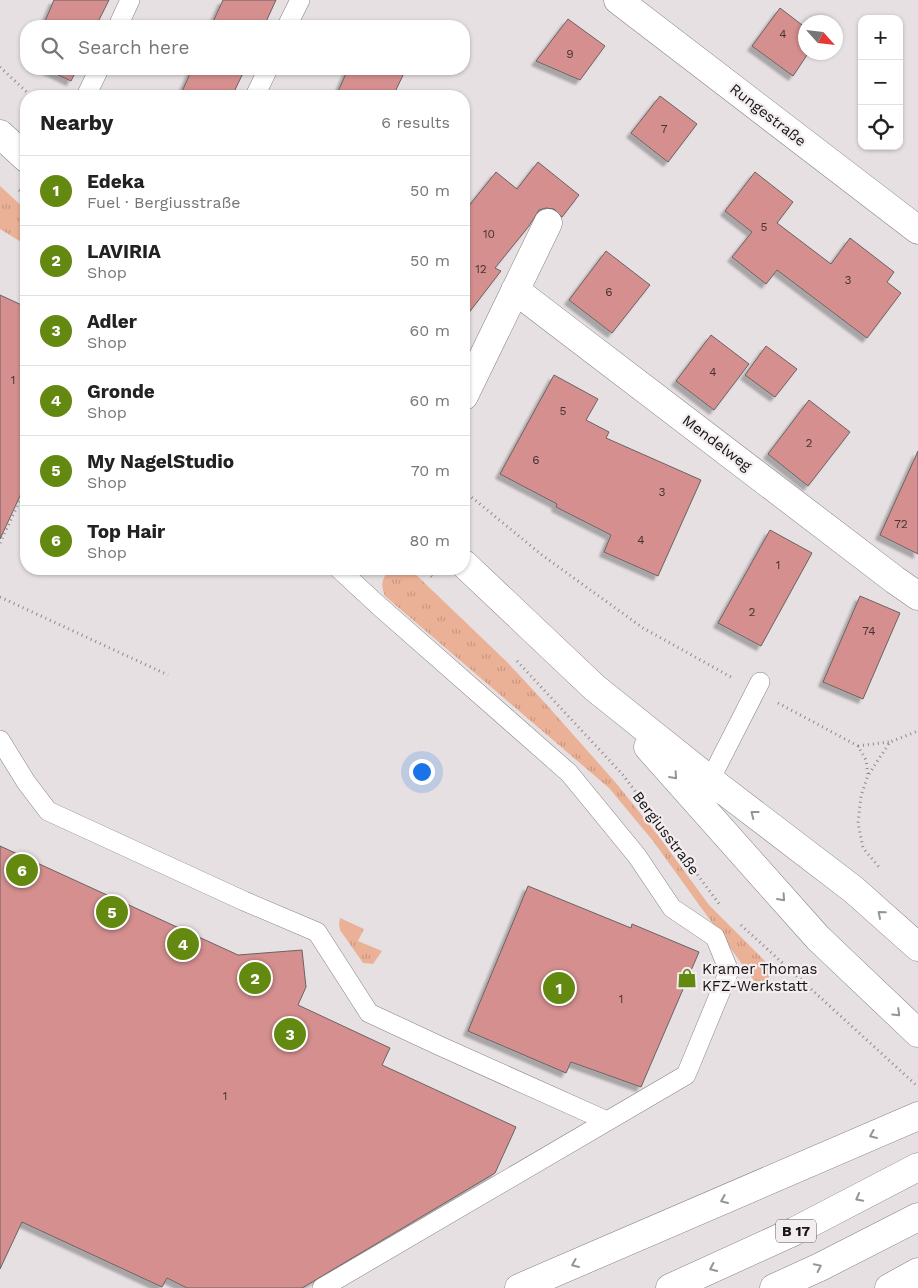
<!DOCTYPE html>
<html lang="en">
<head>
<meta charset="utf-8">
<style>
	body { margin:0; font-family:"Work Sans",sans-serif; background:#f2f2f2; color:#222 }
	.controls { position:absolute; right:15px; top:15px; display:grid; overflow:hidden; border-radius:10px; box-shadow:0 1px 4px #0004 }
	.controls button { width:45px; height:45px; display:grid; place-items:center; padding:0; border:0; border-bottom:1px solid #e0e0e0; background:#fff; color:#222; font:25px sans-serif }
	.compass { position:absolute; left:798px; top:15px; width:45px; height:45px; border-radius:50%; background:#fff; box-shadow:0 1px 4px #0004; rotate:117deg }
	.you { position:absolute; left:421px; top:771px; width:18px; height:18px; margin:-12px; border:4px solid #fff; border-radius:50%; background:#1a73e8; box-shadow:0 0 0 8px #1a73e833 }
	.badge { display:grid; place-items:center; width:32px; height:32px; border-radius:50%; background:#638910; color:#fff; font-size:16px; font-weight:700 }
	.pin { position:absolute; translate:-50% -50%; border:2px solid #fff; box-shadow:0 1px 5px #0006 }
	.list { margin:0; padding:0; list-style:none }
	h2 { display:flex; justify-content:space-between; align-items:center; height:65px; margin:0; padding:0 20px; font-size:21px }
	h2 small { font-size:16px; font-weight:400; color:#767676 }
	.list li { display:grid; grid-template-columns:32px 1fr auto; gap:15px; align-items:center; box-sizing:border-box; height:70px; padding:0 20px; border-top:1px solid #e0e0e0 }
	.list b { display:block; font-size:19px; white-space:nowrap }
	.list p { margin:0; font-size:16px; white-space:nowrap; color:#767676 }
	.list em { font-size:16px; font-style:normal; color:#767676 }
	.icon { flex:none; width:28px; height:28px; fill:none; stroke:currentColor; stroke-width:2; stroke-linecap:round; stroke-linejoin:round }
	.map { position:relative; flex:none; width:918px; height:1288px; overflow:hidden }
	.search { position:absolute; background:#fff; box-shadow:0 1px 4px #0004; left:20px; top:20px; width:450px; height:55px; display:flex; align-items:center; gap:12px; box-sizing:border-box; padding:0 18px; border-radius:20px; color:#767676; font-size:19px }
	.panel { position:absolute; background:#fff; box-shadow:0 1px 4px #0004; left:20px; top:90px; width:450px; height:485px; border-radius:20px }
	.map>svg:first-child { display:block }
</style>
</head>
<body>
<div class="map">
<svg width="918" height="1288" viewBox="0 0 918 1288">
	<defs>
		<pattern id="grass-tufts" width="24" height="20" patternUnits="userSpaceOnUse" patternTransform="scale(1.25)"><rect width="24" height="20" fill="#ebb196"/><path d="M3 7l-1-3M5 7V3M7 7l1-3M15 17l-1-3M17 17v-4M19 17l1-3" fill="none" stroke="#c99780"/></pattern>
		<filter id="shadow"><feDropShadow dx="-4.5" dy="4.5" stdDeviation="1" flood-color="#0004"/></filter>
	</defs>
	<rect width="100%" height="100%" fill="#e6e0e2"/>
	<path fill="url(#grass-tufts)" d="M 0,186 L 26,210 L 26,245 L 0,229 Z
		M 390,569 L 410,569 L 507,662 L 546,704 L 616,783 L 660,838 L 709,905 L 774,970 L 760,989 L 653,841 L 609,788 L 385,596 C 380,584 382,579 390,569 Z
		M 340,918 L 364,929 L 358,941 L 382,951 L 373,964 L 363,963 L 340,930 L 339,924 Z"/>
	<path fill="#d58f8f" stroke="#686363" filter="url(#shadow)" d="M 54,0 L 109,0 L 96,26 L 43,26 Z
		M 223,0 L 276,0 L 264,26 L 211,26 Z
		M 780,8 L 806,28 L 806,52 L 809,52 L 793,76 L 752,46 Z
		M 568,19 L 605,46 L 580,80 L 536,61 Z
		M 46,69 L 77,69 L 71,81 Z
		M 192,69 L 245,69 L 232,96 L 180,96 Z
		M 348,69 L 406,69 L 393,96 L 336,96 Z
		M 660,96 L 697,124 L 668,162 L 631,133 Z
		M 538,162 L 579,195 L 562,217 L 554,209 L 546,208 L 539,210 L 529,226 L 495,268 L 501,271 L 464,319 L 464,212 L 496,172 L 517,189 Z
		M 755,172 L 793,202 L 777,223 L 831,264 L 850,238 L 894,272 L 887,282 L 901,293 L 867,338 L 777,270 L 766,284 L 732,257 L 752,232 L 725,211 Z
		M 606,251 L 650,285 L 612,333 L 569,300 Z
		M 0,295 L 26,307 L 26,483 L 0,539 Z
		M 711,335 L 749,364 L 714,410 L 676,381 Z
		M 766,346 L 797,369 L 775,397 L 745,375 Z
		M 554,375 L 598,399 L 586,420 L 609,432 L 606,438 L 701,480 L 658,576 L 604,552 L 611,535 L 556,507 L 557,504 L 500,474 Z
		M 809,400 L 850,432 L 808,486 L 768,454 Z
		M 918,451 L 918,554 L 880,535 Z
		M 770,530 L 812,553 L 761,646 L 718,623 Z
		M 860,596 L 900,613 L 863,699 L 823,682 Z
		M 0,846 L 238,955 L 302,950 L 306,987 L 298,1005 L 390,1048 L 382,1065 L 516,1127 L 495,1173 L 302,1288 L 187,1288 L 167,1278 L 162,1287 L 22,1222 L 0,1269 Z
		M 528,886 L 631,928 L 632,924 L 699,952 L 641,1087 L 571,1062 L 566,1073 L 468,1031 Z"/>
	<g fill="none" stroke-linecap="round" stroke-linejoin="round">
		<defs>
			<path id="lane" d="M 118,26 L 130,0
				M 287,26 L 300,0
				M 86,96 L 99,69
				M 255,96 L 268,69
				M 0,740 L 26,782 L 48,811 L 244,901 L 317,932 L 369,1013 L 440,1046 L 607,1121
				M 710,780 L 760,682
				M 322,1288 L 686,1075 L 729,971 L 715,937 L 672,908 L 637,856 L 569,773 L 379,606 L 339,569"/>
			<path id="street" d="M 618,0 L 918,230
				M 515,290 L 895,580 L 918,596
				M 464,396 L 548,223"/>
			<path id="secondary" d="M 0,134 L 26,158
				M 464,564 L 595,688 L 710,780 L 854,890 L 918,947
				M 648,747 L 818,938 L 918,1033"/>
			<path id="highway" d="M 519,1288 L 918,1116
				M 670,1288 L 795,1231 L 918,1167
				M 774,1288 L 820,1267 L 918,1217
				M 889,1288 L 918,1272"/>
		</defs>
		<use href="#lane" stroke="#878284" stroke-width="20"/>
		<use href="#street" stroke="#878284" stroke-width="29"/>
		<use href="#secondary" stroke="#878284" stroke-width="29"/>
		<use href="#highway" stroke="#878284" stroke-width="29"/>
		<path stroke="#8e8a8b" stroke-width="3" stroke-dasharray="1 4" stroke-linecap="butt" d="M 0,67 L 31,96
			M 19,190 L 26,197
			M 464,491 L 542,555 L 643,628 L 731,677
			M 0,543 L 26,487
			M 424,569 L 434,579
			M 0,597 L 168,675
			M 517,661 L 623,775 L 720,905
			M 778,703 L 858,746 L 866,760 L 868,775 L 861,796 L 858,823 L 863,848 L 879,867
			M 858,746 L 889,742
			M 869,774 L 890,742 L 918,731
			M 741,925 L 916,1085"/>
		<use href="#lane" stroke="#fff" stroke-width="19"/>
		<use href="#street" stroke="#fff" stroke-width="28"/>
		<use href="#secondary" stroke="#fff" stroke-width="28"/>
		<use href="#highway" stroke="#fff" stroke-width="28"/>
	</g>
	<defs><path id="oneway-chevron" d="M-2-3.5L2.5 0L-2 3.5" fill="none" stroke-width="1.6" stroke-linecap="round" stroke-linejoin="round" transform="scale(1.25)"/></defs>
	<g stroke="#969596">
		<use href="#oneway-chevron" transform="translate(674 776) rotate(48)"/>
		<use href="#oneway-chevron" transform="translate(754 814) rotate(-142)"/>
		<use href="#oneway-chevron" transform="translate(782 898) rotate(48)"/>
		<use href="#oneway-chevron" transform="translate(881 914) rotate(-139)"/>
		<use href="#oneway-chevron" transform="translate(897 1013) rotate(44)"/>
		<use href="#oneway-chevron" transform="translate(873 1135) rotate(157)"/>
		<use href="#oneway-chevron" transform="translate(859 1198) rotate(152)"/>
		<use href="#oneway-chevron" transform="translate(724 1200) rotate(157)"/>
		<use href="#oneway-chevron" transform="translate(575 1264) rotate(157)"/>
		<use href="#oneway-chevron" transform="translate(818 1267) rotate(-26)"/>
		<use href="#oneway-chevron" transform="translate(713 1268) rotate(155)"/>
	</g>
	<defs>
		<symbol id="shop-bare" viewBox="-9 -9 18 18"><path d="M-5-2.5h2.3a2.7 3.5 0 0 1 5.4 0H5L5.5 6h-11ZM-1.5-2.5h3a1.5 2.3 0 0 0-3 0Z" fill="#638910" stroke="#f3edef" stroke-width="2.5" paint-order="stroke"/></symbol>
	</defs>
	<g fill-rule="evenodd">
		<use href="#shop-bare" x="673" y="964" width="28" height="28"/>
	</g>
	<g text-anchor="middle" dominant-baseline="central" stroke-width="4.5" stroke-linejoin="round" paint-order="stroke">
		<g font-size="12" fill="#463334">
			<text x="783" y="34">4</text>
			<text x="570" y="54">9</text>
			<text x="664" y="129">7</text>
			<text x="764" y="227">5</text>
			<text x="489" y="234">10</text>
			<text x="481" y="269">12</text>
			<text x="848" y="280">3</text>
			<text x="609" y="292">6</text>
			<text x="713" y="372">4</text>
			<text x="13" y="380">1</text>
			<text x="563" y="411">5</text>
			<text x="809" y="443">2</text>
			<text x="536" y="460">6</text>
			<text x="662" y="492">3</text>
			<text x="901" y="524">72</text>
			<text x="641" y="540">4</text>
			<text x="778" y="565">1</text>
			<text x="752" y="612">2</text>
			<text x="869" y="631">74</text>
			<text x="621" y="999">1</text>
			<text x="225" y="1096">1</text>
		</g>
		<rect fill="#f3edef" stroke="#585556" stroke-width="1" x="776" y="1219.5" width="40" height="23" rx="4"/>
		<g font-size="14" font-weight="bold" fill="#161415">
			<text x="796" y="1231">B 17</text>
		</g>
		<g font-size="15" fill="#161415" stroke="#f3edef">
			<text transform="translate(768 115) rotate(38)">Rungestraße</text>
			<text transform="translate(717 443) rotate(37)">Mendelweg</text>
			<text transform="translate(666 833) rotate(53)">Bergiusstraße</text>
		</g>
		<g font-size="15" fill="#161415" stroke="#f3edef" text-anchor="start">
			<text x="702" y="969">Kramer Thomas<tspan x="702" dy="17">KFZ-Werkstatt</tspan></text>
		</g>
	</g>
</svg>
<div class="controls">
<button>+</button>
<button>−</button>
<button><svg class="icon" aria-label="locate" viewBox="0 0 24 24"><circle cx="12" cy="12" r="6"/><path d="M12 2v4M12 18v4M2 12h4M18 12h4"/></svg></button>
</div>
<svg class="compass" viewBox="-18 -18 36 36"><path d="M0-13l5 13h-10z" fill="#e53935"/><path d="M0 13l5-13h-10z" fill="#767676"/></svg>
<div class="you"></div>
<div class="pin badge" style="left:559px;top:988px">1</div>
<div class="pin badge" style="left:255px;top:978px">2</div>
<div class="pin badge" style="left:290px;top:1034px">3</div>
<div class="pin badge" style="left:183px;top:944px">4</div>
<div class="pin badge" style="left:112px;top:912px">5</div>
<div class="pin badge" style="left:22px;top:870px">6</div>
<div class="search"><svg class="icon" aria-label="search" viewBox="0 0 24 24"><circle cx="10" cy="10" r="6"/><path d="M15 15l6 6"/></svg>Search here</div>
<section class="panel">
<h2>Nearby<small>6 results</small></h2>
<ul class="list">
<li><span class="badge">1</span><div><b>Edeka</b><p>Fuel · Bergiusstraße</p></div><em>50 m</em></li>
<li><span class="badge">2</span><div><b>LAVIRIA</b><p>Shop</p></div><em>50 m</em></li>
<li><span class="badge">3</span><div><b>Adler</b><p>Shop</p></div><em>60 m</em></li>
<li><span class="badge">4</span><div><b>Gronde</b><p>Shop</p></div><em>60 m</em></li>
<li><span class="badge">5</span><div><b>My NagelStudio</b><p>Shop</p></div><em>70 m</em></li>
<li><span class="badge">6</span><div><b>Top Hair</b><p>Shop</p></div><em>80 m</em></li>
</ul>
</section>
</div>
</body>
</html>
